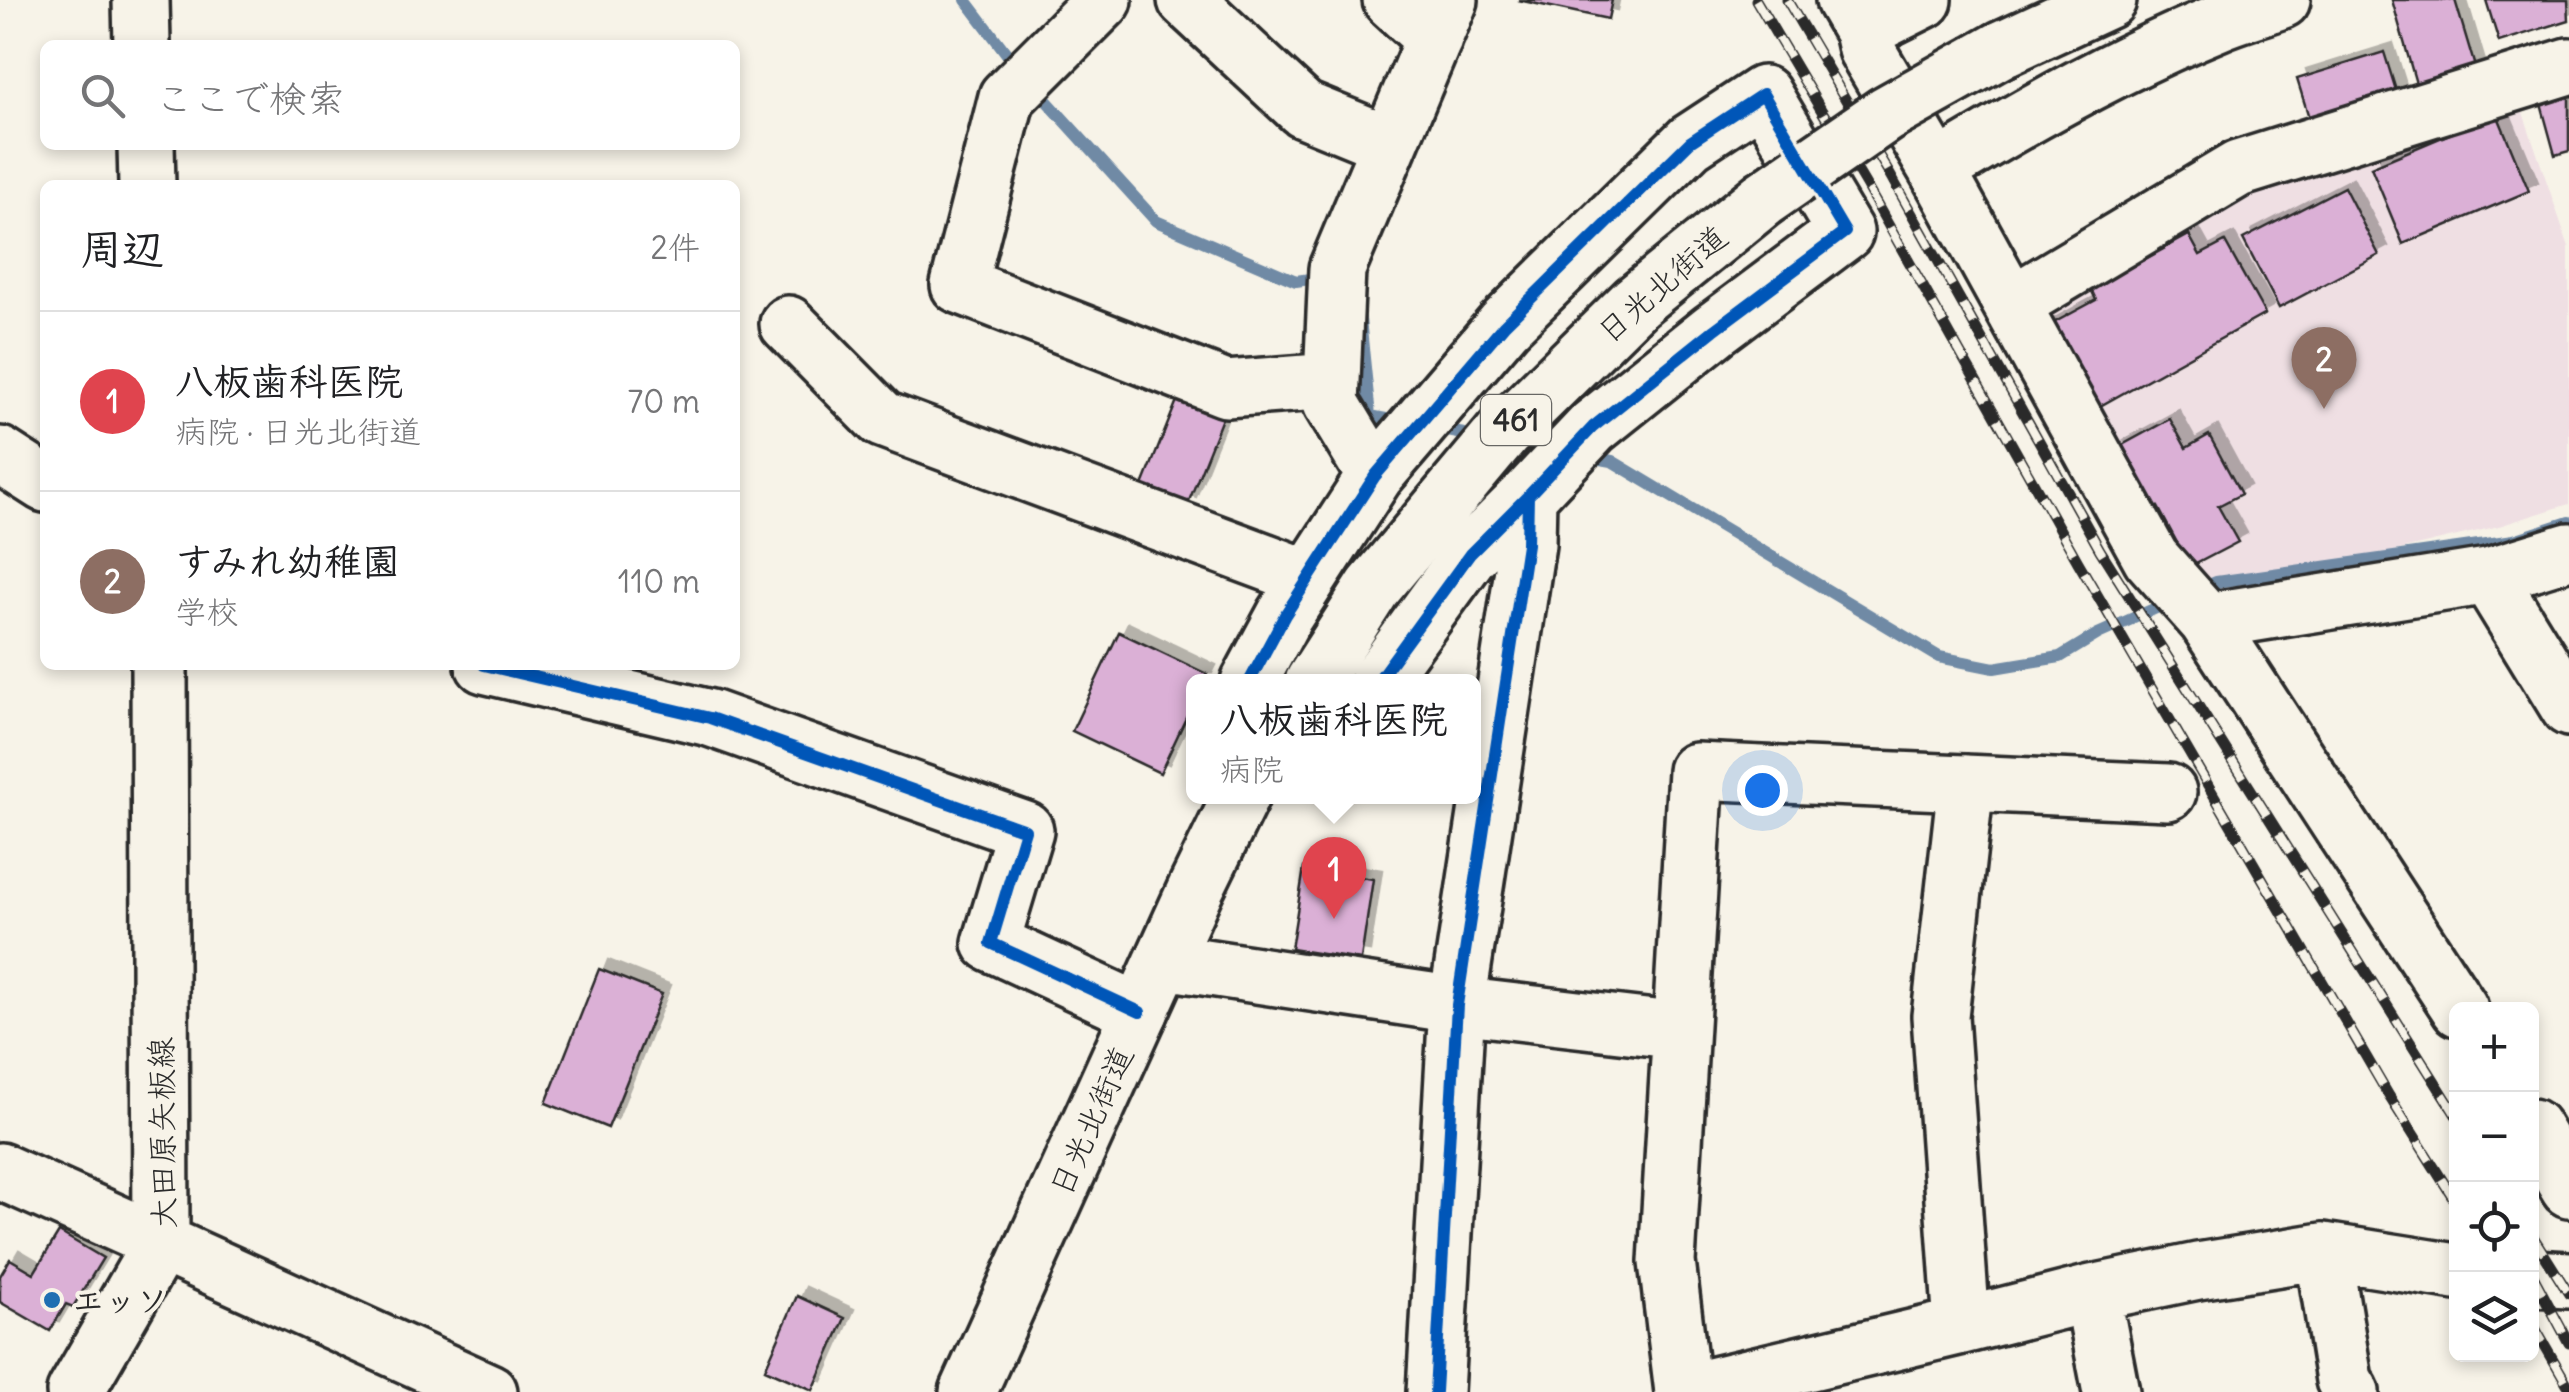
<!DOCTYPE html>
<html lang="ja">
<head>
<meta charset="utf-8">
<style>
	body { margin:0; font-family:Delius,"Klee One",sans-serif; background:#f6f6f6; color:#202124 }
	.controls { position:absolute; right:30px; bottom:30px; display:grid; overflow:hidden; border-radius:15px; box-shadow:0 5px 15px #0003 }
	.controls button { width:90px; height:90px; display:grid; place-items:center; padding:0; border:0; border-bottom:2px solid #e0e0e0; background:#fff; color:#202124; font:50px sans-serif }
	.you { position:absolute; left:1762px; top:790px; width:35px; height:35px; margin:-25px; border:8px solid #fff; border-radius:50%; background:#1a73e8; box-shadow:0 0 0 15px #1a73e833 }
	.badge { display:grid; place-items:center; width:65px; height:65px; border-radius:50%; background:#d93025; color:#fff; font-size:32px; font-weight:700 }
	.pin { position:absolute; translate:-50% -82px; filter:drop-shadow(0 2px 5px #0008) }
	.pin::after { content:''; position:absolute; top:52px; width:35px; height:30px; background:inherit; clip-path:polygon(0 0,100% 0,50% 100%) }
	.popup { position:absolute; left:1186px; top:674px; width:295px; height:130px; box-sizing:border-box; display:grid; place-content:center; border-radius:15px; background:#fff; filter:drop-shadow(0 2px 8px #0005); font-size:32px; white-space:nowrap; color:#757577 }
	.popup b { font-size:38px; color:#202124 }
	.popup::after { content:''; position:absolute; left:50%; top:100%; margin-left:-20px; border:20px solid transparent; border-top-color:#fff }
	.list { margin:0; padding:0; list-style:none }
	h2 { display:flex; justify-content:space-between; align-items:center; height:130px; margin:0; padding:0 40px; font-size:42px }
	h2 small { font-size:32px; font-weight:400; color:#757577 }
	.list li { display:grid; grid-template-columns:65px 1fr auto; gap:30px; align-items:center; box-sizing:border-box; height:180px; padding:0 40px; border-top:2px solid #e0e0e0 }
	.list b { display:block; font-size:38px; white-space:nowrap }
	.list p { margin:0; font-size:32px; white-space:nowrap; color:#757577 }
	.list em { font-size:32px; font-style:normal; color:#757577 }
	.icon { flex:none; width:55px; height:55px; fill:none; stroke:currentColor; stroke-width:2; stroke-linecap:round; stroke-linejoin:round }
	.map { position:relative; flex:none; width:2569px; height:1392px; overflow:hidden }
	.search { position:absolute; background:#fff; box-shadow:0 5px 15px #0003; left:40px; top:40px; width:700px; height:110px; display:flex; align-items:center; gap:25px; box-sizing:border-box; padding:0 35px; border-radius:15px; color:#757577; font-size:38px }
	.panel { position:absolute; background:#fff; box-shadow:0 5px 15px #0003; left:40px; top:180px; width:700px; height:490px; border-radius:15px }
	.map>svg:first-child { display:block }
</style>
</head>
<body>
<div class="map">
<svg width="2569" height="1392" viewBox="0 0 2569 1392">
	<defs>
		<filter id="shadow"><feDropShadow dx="9" dy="-9" stdDeviation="0" flood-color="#0004"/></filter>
	</defs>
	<rect width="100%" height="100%" fill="#f7f3e8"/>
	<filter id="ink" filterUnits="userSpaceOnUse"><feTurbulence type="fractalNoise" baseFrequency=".01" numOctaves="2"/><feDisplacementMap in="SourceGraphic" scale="20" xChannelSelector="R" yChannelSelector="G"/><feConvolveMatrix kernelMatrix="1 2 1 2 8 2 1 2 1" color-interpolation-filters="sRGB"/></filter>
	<g filter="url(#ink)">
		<path fill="#efdfe3" d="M 2517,95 L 2569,247 L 2569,504 L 2499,526 L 2211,595 L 2163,554 L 2025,313 L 2247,184 Z"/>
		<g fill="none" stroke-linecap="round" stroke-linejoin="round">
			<path stroke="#6f8aa5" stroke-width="12" d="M 966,0 L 1019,70
				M 1035,88 L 1156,221 L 1296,281 L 1324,277
				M 1360,319 L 1370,416 L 1402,422
				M 1436,429 L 1481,437
				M 1584,456 L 1612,461 L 1939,657 L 1994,668 L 2060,657 L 2098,634 L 2174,600
				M 2197,590 L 2216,582 L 2514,540 L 2569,522"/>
		</g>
		<path fill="#dbb0d6" stroke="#2b2b2b" stroke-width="2.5" filter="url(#shadow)" d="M 1518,0 L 1612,0 L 1608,19 Z
			M 2392,0 L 2455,0 L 2478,77 L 2419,94 Z
			M 2486,0 L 2568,0 L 2569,20 L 2499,42 Z
			M 2384,52 L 2399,100 L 2312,127 L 2297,79 Z
			M 2569,85 L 2569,151 L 2555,155 L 2538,93 Z
			M 2497,114 L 2529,191 L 2403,244 L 2371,167 Z
			M 2344,187 L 2379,255 L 2279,308 L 2243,239 Z
			M 2189,235 L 2200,255 L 2225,242 L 2265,314 L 2091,411 L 2046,327 L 2096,300 L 2091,289 Z
			M 1178,398 L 1223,416 L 1187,506 L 1142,488 Z
			M 2170,419 L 2186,448 L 2209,435 L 2241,494 L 2218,506 L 2238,542 L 2190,567 L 2158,507 L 2150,512 L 2115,449 Z
			M 1119,632 L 1207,674 L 1203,682 L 1194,682 L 1194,701 L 1160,773 L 1072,731 Z
			M 1304,868 L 1373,879 L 1361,960 L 1291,949 Z
			M 599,969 L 662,994 L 608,1128 L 546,1103 Z
			M 59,1232 L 103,1258 L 73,1307 L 66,1304 L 50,1331 L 0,1302 L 0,1276 L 10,1259 L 34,1273 Z
			M 797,1296 L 845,1318 L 813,1390 L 765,1369 Z"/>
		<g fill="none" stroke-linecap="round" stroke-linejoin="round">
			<defs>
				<path id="minor" d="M 1104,0 L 1007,97 L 959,285 L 1226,389 L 1332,381
					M 1186,0 L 1303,109 L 1389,144
					M 1391,0 L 1434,39
					M 1844,0 L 1862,31 L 1866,49 L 1937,170 L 2151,558 L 2207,621
					M 1862,31 L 1924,0
					M 1937,170 C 2026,115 2119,63 2217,23 C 2238,14 2261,8 2282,0
					M 2012,304 L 2238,169 L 2569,66
					M 788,324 L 882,419 L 1309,578
					M 0,455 L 45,484
					M 1375,476 L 1331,403 L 1337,269 L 1450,0
					M 2488,576 L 2569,708
					M 484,665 L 710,718 L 1025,830 L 991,943 L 1140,1012
					M 1249,682 L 1285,615 L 1375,476 L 1504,325 L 1690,142 L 1763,94 L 1845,232 L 1714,330 L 1593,427 L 1528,496 L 1470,554 L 1377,682
					M 1164,961 L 1457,1005 L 1680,1031
					M 2460,1009 L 2207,621 L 2488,576 L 2569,551
					M 2532,1127 L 2569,1189
					M 0,1171 L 161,1243 L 75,1392
					M 2323,1251 L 2344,1380 L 2351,1392
					M 2532,1278 L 2569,1280
					M 2092,1293 L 2111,1392
					M 1962,1326 L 1940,1016 L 1966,783
					M 1435,1392 L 1457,1005 L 1527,544 L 1528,496
					M 1683,1392 L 1667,1262 L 1696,771 L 2168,792
					M 1685,1392 L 1962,1326 L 2092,1293 L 2198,1271 L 2323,1251 L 2456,1272"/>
				<path id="major" d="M 141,0 L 142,45
					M 146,145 L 147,185
					M 159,665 L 161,1243 L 489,1392"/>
				<path id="highway" d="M 2002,49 L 2108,0
					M 1313,682 L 1373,588 L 1503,433 L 1636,302 L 1763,199
					M 968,1392 L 1196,888 L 1241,796"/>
			</defs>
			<use href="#minor" stroke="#2b2b2b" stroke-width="62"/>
			<use href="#major" stroke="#2b2b2b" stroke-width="62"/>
			<use href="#highway" stroke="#2b2b2b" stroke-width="62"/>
			<use href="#minor" stroke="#f7f3e8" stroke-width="55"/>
			<use href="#major" stroke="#f7f3e8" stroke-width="55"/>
			<use href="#highway" stroke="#f7f3e8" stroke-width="55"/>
			<defs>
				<path id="rail" d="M 1756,0 L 1867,187 L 2078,562 L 2389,1096 L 2456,1202
					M 1787,0 L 1889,173 L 2100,550 L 2456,1115
					M 2532,1235 L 2569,1294
					M 2532,1274 L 2569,1343
					M 2532,1323 L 2569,1387"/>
			</defs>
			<use href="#rail" stroke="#2b2b2b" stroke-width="11"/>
			<use href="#rail" stroke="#f7f3e8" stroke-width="8" stroke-dasharray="22" stroke-linecap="butt"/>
			<defs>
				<path id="highway-bridge" d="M 1763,199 L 1886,114 L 2002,49"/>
			</defs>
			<use href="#highway-bridge" stroke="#2b2b2b" stroke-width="62" stroke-linecap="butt"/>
			<use href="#highway-bridge" stroke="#f7f3e8" stroke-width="55"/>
			<defs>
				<path id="cycleway" d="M 484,665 L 710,718 L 1025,830 L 991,943 L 1140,1012
					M 1249,682 L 1285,615 L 1375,476 L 1504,325 L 1690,142 L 1763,94 L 1845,232 L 1714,330 L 1593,427 L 1528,496 L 1470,554 L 1377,682
					M 1435,1392 L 1457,1005 L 1527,544 L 1528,496"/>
			</defs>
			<use href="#cycleway" stroke="#f7f3e8" stroke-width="19"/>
			<use href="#cycleway" stroke="#0057b8" stroke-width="12"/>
		</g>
	</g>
	<circle fill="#1f6fb2" stroke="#f7f3e8" stroke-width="4" cx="52" cy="1300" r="10"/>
	<g text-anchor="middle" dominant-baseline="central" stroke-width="8" stroke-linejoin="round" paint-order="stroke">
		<rect fill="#f7f3e8" stroke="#686764" stroke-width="2.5" x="1481" y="395" width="70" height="50" rx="8"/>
		<g font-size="30" font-weight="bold" fill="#2b2b2b">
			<text x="1516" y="420">461</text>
		</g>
		<g font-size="32" fill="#2b2b2b" stroke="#f7f3e8">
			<text transform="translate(1662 284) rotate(-41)">日光北街道</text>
			<text transform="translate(1091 1121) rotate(-66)">日光北街道</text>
			<text transform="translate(162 1133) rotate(-91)">大田原矢板線</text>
		</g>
		<g font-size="32" font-weight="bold" fill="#2b2b2b" stroke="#f7f3e8" text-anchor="start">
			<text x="72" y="1300">エッソ</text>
		</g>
	</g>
</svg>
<div class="controls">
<button>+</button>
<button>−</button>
<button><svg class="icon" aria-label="locate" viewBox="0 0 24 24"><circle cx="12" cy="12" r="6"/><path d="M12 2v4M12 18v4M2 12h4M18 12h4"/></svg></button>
<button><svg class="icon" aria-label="layers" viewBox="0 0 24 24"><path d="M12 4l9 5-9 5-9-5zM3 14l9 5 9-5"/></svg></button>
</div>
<div class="you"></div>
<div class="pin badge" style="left:1334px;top:919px;background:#e0444e">1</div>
<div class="popup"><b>八板歯科医院</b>病院</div>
<div class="pin badge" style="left:2324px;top:409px;background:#8d6e63">2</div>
<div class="search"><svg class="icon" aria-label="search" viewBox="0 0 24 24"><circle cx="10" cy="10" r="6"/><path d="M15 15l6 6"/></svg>ここで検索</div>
<section class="panel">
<h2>周辺<small>2件</small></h2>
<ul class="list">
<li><span class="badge" style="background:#e0444e">1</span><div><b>八板歯科医院</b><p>病院 · 日光北街道</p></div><em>70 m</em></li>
<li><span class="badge" style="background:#8d6e63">2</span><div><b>すみれ幼稚園</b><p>学校</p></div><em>110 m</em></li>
</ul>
</section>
</div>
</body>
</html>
